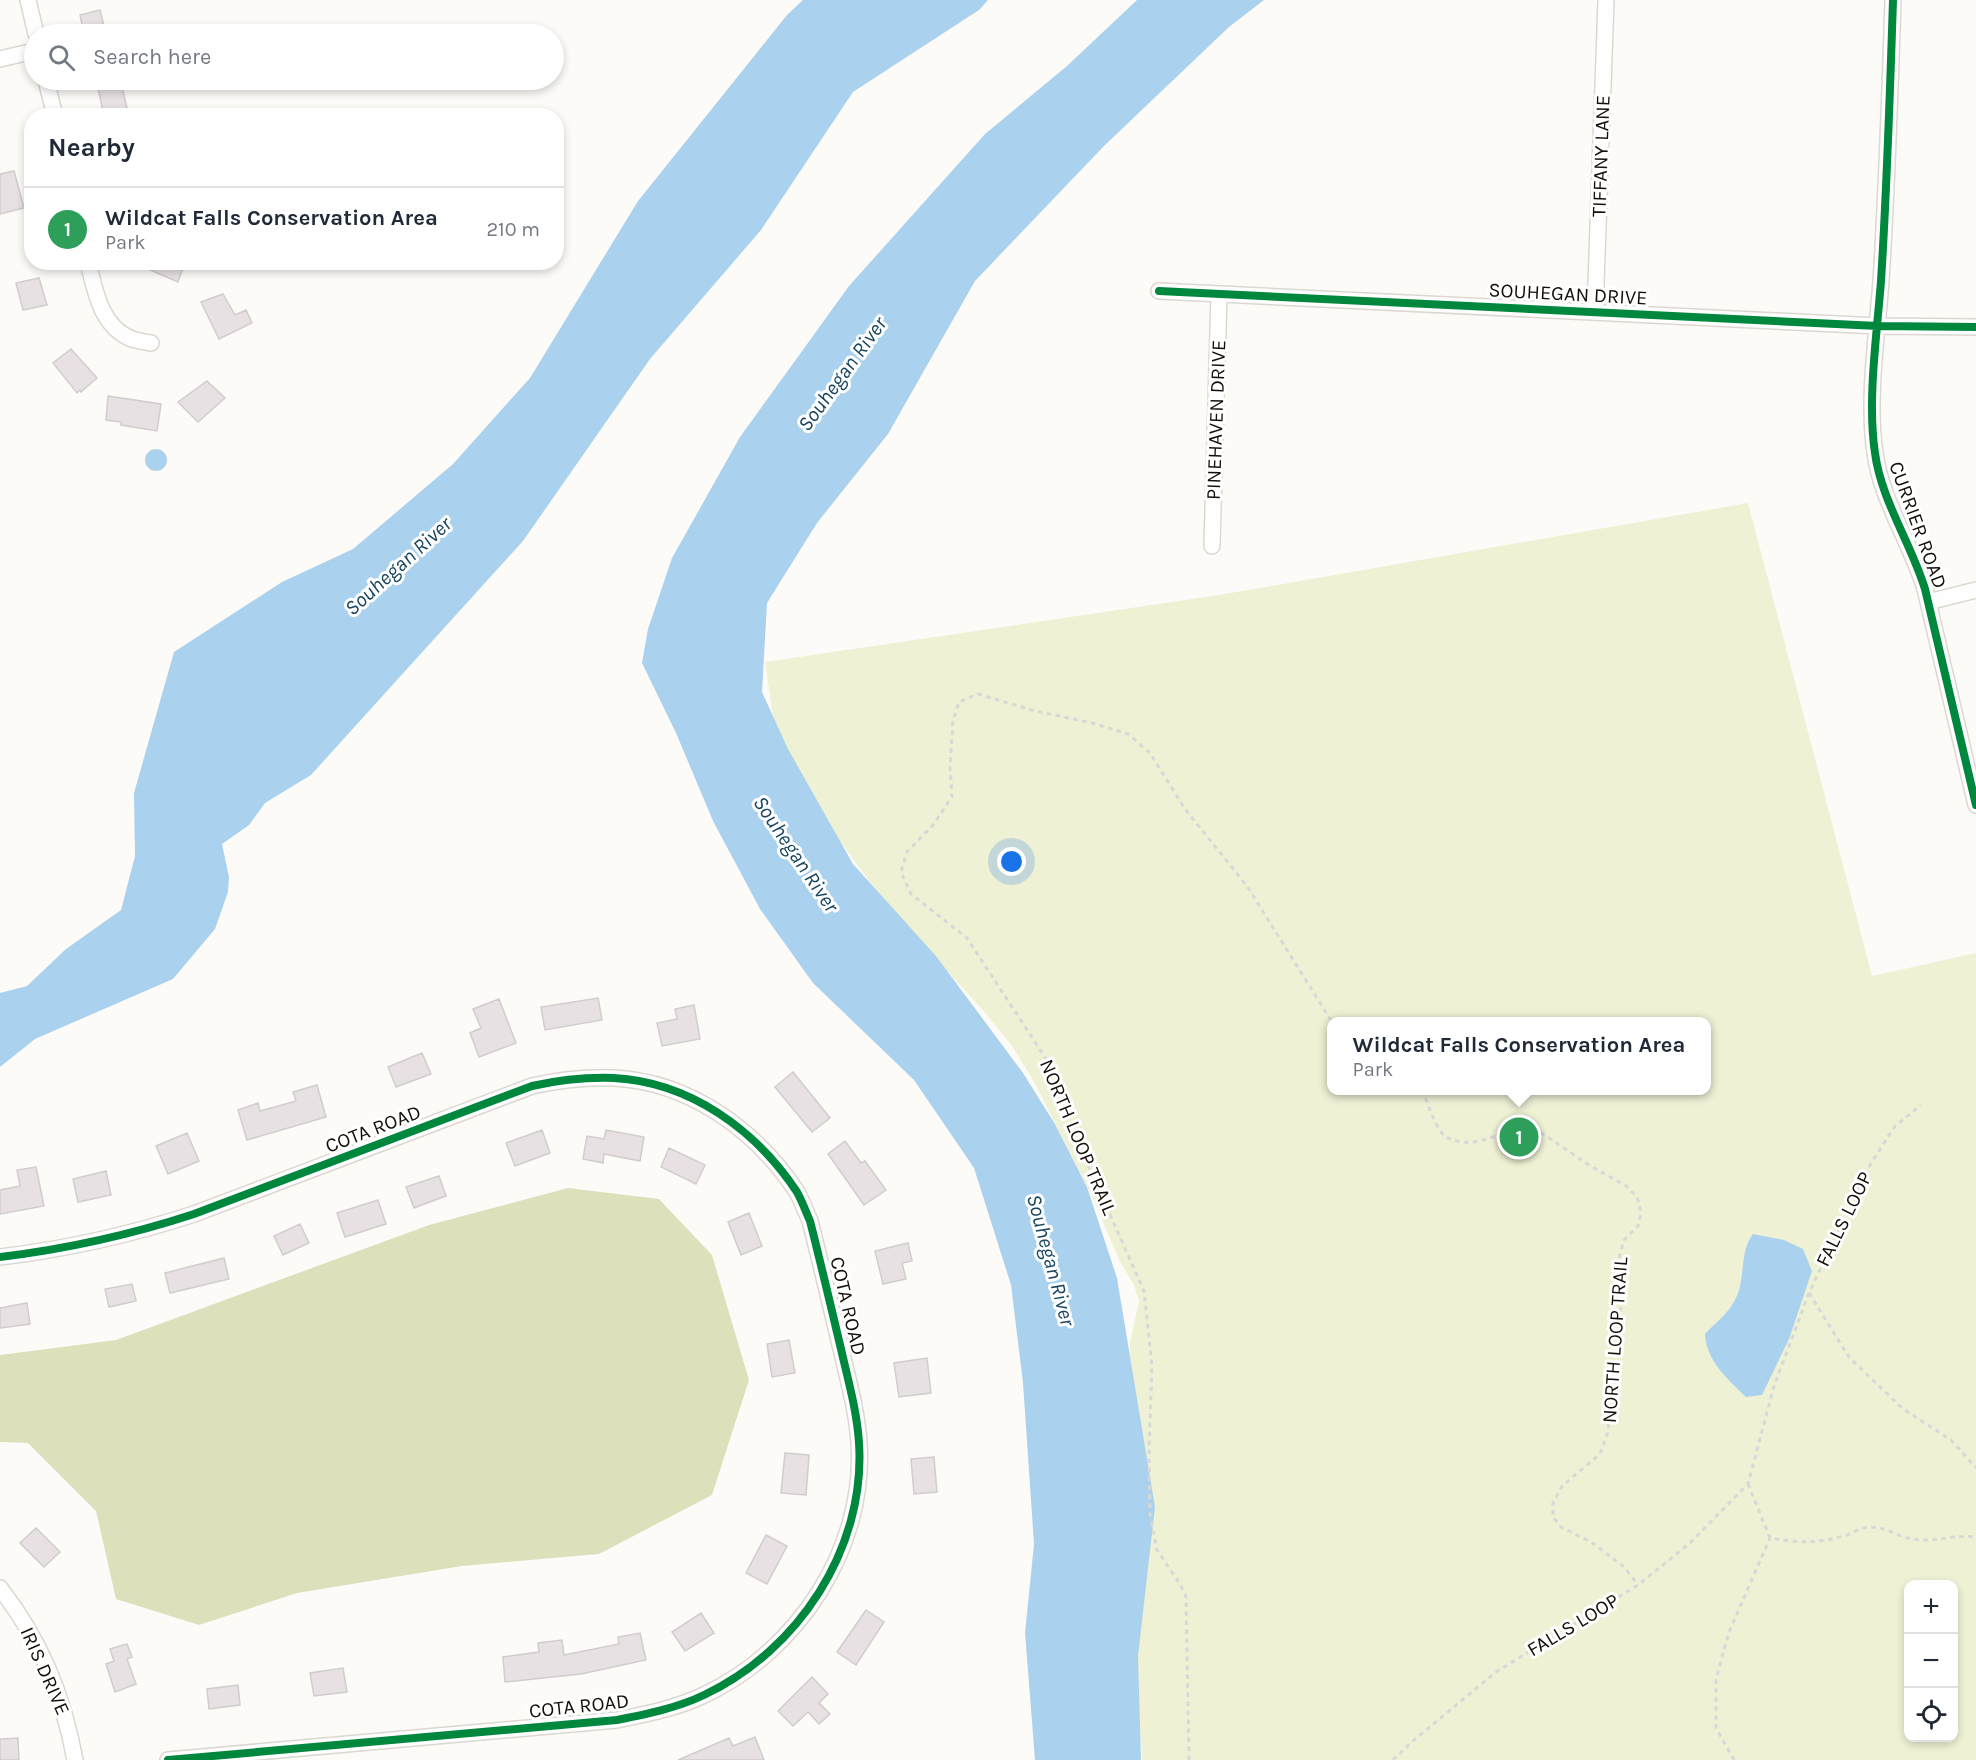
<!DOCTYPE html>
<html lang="en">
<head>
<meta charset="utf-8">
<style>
	body { margin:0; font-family:Karla,sans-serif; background:#f2f2f3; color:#1f2937 }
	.controls { position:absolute; right:18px; bottom:18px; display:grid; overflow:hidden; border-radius:12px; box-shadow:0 3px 9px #0003 }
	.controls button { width:54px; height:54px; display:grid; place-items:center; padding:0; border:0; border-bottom:2px solid #e0e1e3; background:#fff; color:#1f2937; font:30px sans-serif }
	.you { position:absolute; left:1012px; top:862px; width:21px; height:21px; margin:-15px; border:4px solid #fff; border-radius:50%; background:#1a73e8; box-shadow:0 0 0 9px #1a73e833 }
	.badge { display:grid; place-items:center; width:39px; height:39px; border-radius:50%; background:#111827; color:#fff; font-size:20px; font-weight:700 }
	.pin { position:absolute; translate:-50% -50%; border:3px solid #fff; box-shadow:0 2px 6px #0006 }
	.popup { position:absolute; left:1327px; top:1017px; width:384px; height:78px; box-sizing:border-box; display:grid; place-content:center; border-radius:12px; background:#fff; filter:drop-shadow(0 2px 4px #0005); font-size:20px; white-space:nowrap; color:#747a83 }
	.popup b { font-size:22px; color:#1f2937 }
	.popup::after { content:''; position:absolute; left:50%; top:100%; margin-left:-12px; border:12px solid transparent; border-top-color:#fff }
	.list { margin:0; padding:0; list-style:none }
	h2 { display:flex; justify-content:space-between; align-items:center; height:78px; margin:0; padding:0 24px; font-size:26px }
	h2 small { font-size:20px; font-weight:400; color:#747a83 }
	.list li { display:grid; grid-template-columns:39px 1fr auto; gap:18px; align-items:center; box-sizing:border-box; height:84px; padding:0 24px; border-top:2px solid #e0e1e3 }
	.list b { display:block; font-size:22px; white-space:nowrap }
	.list p { margin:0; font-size:20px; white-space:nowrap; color:#747a83 }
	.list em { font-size:20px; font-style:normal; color:#747a83 }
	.icon { flex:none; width:33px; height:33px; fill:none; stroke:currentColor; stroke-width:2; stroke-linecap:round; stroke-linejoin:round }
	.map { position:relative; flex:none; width:1976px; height:1760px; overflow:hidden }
	.search { position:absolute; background:#fff; box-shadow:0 3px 9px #0003; left:24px; top:24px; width:540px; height:66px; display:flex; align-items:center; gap:15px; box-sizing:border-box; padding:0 21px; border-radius:33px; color:#747a83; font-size:22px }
	.panel { position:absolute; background:#fff; box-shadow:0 3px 9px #0003; left:24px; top:108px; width:540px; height:162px; border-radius:24px }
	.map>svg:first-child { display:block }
</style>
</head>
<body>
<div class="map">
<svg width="1976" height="1760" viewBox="0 0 1976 1760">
	<rect width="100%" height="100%" fill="#fdfbf8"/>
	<path fill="#eff1d5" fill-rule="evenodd" d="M 1748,503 L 1872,976 L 1976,953 L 1976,1760 L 1142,1760 L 1141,1741 L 1127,1658 L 1130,1343 L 1139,1301 L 1134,1285 L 1120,1262 L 1092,1196 L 1032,1078 L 1012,1046 L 988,1016 L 916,937 L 870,882 L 800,787 L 775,730 L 765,662 L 1219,595 ZM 1332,1022 L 1706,1022 L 1706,1090 L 1332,1090 ZM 1908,1584 L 1954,1584 L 1954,1738 L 1908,1738 Z"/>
	<path fill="#dee0bc" d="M 568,1188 L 659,1199 L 712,1255 L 749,1380 L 712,1495 L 599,1554 L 462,1566 L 297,1593 L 199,1625 L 116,1599 L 96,1511 L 28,1443 L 0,1442 L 0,1355 L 116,1340 L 429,1225 Z"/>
	<path fill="#aad2ee" d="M 803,0 L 988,0 L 979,10 L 853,92 L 761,230 L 650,359 L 523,541 L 311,775 L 265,803 L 249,825 L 222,844 L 229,877 L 228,892 L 215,929 L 173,979 L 35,1039 L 0,1067 L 0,993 L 27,986 L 66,949 L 121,910 L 135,856 L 134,793 L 174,652 L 282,582 L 353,549 L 453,464 L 530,378 L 638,201 L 787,15 Z
		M 1137,0 L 1264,0 L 1229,27 L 1105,145 L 975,281 L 888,434 L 817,523 L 767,603 L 762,692 L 788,749 L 853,864 L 936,956 L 1023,1073 L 1055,1124 L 1087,1187 L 1117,1278 L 1155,1507 L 1138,1656 L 1141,1760 L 1035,1760 L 1025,1633 L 1034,1544 L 1023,1383 L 1011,1285 L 974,1168 L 914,1080 L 813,983 L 760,909 L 713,821 L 676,733 L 642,663 L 648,629 L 672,558 L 740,437 L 849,286 L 985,134 L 1067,66 Z
		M145 460a11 11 0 1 1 22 0a11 11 0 1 1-22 0Z
		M 1753,1234 L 1784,1240 L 1803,1249 L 1812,1271 L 1789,1339 L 1762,1395 L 1746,1397 C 1728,1380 1706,1360 1705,1334 C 1715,1323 1730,1312 1736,1298 C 1746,1277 1739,1252 1753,1234 Z"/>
	<path fill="#e8e1e3" stroke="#d1ccce" stroke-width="1.5" d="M 100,10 L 106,34 L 84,34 L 80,15 Z
		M 121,83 L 129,116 L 104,116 L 98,88 Z
		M 14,171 L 24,208 L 0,214 L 0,174 Z
		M 132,262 L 185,262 L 178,282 Z
		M 39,278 L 47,305 L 23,310 L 16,283 Z
		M 223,294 L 235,315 L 246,310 L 252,323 L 219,339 L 201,302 Z
		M 71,349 L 97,378 L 81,392 L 80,390 L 77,393 L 53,363 Z
		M 207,381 L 225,398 L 198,422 L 178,402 Z
		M 108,396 L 161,404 L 157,431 L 121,425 L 121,422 L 106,420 Z
		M 598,998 L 602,1020 L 545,1030 L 541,1007 Z
		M 499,999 L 516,1043 L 479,1057 L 470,1033 L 481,1028 L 473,1009 Z
		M 694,1005 L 700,1039 L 662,1046 L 657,1023 L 677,1019 L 675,1009 Z
		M 422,1053 L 431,1074 L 396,1087 L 388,1067 Z
		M 793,1072 L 830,1118 L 812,1132 L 775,1087 Z
		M 317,1085 L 326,1117 L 247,1140 L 238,1110 L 258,1103 L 260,1111 L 296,1101 L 293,1092 Z
		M 542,1130 L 550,1153 L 515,1166 L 506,1143 Z
		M 606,1130 L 644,1137 L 640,1161 L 604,1154 L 603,1163 L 583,1159 L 587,1136 L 604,1139 Z
		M 187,1133 L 199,1161 L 168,1174 L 156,1146 Z
		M 845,1141 L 861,1163 L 865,1161 L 886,1190 L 864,1205 L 828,1154 Z
		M 669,1148 L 705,1165 L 696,1184 L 661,1167 Z
		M 36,1167 L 44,1206 L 0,1214 L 0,1190 L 20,1186 L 17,1170 Z
		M 106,1171 L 111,1195 L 78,1202 L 73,1179 Z
		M 439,1176 L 446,1196 L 414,1208 L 406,1187 Z
		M 378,1200 L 386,1224 L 345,1237 L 337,1213 Z
		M 749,1213 L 762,1246 L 741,1255 L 728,1222 Z
		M 300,1224 L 309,1243 L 283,1255 L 274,1236 Z
		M 908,1243 L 912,1261 L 902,1263 L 906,1279 L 883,1284 L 875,1251 Z
		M 224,1258 L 229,1279 L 170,1293 L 165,1273 Z
		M 132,1284 L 136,1301 L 109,1307 L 105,1289 Z
		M 27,1303 L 30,1324 L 0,1328 L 0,1308 Z
		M 789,1340 L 795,1373 L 772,1377 L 767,1344 Z
		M 927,1358 L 931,1393 L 899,1397 L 894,1363 Z
		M 785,1453 L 809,1455 L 806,1495 L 781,1493 Z
		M 934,1457 L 937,1492 L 914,1494 L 911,1459 Z
		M 36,1528 L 60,1552 L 44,1567 L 20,1543 Z
		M 766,1535 L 787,1546 L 767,1584 L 746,1573 Z
		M 866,1610 L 884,1622 L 856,1665 L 837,1652 Z
		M 701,1613 L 714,1633 L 685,1651 L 672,1632 Z
		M 640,1633 L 646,1660 L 581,1674 L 505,1682 L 503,1657 L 539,1652 L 538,1643 L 562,1640 L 564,1655 L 619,1644 L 618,1637 Z
		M 127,1644 L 132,1657 L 127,1659 L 136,1684 L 115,1692 L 106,1664 L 114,1661 L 110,1649 Z
		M 343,1668 L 347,1692 L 314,1696 L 310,1673 Z
		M 812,1677 L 828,1694 L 819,1703 L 830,1714 L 819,1724 L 808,1712 L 793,1726 L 778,1711 Z
		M 238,1685 L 240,1705 L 209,1709 L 207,1689 Z
		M 755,1737 L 764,1760 L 678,1760 L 729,1738 L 733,1746 Z
		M 18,1738 L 19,1760 L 0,1760 L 0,1739 Z"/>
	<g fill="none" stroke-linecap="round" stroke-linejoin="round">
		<defs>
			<path id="minor" d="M 28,0 L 36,34
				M 1893,0 C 1890,94 1887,187 1881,281 C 1877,334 1867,401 1875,453 C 1881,500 1911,543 1925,589 L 1976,805
				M 0,59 L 34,51
				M 46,80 L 55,116
				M 88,262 C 95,291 101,327 132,339 C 138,341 145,342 151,343
				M 1159,291 L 1878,326 L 1976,327
				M 1595,312 L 1606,0
				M 1212,546 L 1219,294
				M 1928,602 L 1976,590
				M 0,1257 C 67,1249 130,1235 194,1214 L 532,1086 C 559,1080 586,1077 614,1078 C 690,1082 756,1130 797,1192 C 802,1201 806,1212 810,1221 C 821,1264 831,1307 841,1349 C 848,1380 857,1411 859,1443 C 866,1548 798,1651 704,1695 C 677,1708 647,1714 617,1720 L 168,1760
				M 0,1588 C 41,1641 63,1695 75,1760"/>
		</defs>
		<use href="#minor" stroke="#dcd7d1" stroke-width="18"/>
		<path stroke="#d8d8d7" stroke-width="3" stroke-dasharray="4.5 4.5" stroke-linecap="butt" d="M 1422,1090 C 1427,1101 1436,1130 1445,1136 C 1467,1151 1497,1136 1517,1126 L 1537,1130 L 1592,1167 L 1625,1185 L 1637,1197 L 1641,1213 L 1638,1226 L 1624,1240 L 1619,1258 L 1621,1317 L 1611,1378 L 1608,1432 L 1600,1454 L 1562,1486 L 1553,1503 L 1553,1517 L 1561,1527 L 1591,1542 L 1624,1567 L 1638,1585
			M 1809,1293 L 1849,1357 L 1902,1408 L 1951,1440 L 1976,1468
			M 1748,1484 L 1770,1538 C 1801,1543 1816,1544 1847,1535 C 1852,1533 1858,1529 1864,1528 C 1884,1524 1894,1536 1912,1539 C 1934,1543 1955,1534 1976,1537
			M 1189,1760 L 1186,1597 L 1180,1584 L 1157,1550 L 1150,1514 L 1149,1448 L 1152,1366 L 1144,1291 L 1076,1138 L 1050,1065 L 967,938 L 911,894 L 901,872 L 907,852 L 933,825 L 952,797 L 950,766 L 953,721 L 959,702 L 978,694 L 1035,711 L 1092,723 L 1128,734 L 1150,753 L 1185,809 L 1247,886 L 1332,1022
			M 1393,1760 L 1414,1740 L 1496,1672 L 1638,1585 L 1690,1543 L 1748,1484 L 1774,1386 L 1809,1293 L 1868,1168 L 1895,1126 L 1921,1105
			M 1734,1760 L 1716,1728 L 1716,1679 L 1729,1632 L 1770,1538"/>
		<use href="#minor" stroke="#fffefe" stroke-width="15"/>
		<defs>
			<path id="cycleway" d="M 1893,0 C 1890,94 1887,187 1881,281 C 1877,334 1867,401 1875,453 C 1881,500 1911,543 1925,589 L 1976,805
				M 1159,291 L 1878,326 L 1976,327
				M 0,1257 C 67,1249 130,1235 194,1214 L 532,1086 C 559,1080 586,1077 614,1078 C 690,1082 756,1130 797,1192 C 802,1201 806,1212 810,1221 C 821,1264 831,1307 841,1349 C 848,1380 857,1411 859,1443 C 866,1548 798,1651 704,1695 C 677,1708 647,1714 617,1720 L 168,1760"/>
		</defs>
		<use href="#cycleway" stroke="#fff" stroke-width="11"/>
		<use href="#cycleway" stroke="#00873e" stroke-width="8"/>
	</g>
	<g text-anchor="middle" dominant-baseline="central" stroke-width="6" stroke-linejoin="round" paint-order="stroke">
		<g font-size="20" fill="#150f07" stroke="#fff">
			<text transform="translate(1601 156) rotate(-88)">TIFFANY LANE</text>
			<text transform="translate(1568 294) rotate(3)">SOUHEGAN DRIVE</text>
			<text transform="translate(1216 420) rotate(-88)">PINEHAVEN DRIVE</text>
			<text transform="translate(1918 525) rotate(70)">CURRIER ROAD</text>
			<text transform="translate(373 1129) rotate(-21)">COTA ROAD</text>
			<text transform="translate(1078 1137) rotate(67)">NORTH LOOP TRAIL</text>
			<text transform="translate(1844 1219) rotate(-64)">FALLS LOOP</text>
			<text transform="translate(848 1306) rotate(77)">COTA ROAD</text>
			<text transform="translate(1615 1340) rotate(-86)">NORTH LOOP TRAIL</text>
			<text transform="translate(1573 1625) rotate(-31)">FALLS LOOP</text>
			<text transform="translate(45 1671) rotate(66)">IRIS DRIVE</text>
			<text transform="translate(579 1706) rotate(-6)">COTA ROAD</text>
		</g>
		<g font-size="21" font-style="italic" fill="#174560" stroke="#fff">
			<text transform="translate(842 374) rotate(-54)">Souhegan River</text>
			<text transform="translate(398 566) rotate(-42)">Souhegan River</text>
			<text transform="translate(796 854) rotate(56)">Souhegan River</text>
			<text transform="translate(1051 1260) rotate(75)">Souhegan River</text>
		</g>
	</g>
</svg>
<div class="controls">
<button>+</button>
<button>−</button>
<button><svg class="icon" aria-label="locate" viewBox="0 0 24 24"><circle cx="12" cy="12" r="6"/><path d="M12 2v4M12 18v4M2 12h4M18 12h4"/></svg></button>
</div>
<div class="you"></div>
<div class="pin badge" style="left:1519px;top:1137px;background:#2e9e5b">1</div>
<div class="popup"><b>Wildcat Falls Conservation Area</b>Park</div>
<div class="search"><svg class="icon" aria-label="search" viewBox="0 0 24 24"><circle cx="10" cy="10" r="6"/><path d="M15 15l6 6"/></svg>Search here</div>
<section class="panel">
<h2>Nearby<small></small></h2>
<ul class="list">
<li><span class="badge" style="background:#2e9e5b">1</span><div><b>Wildcat Falls Conservation Area</b><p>Park</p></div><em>210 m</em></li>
</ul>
</section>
</div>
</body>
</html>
